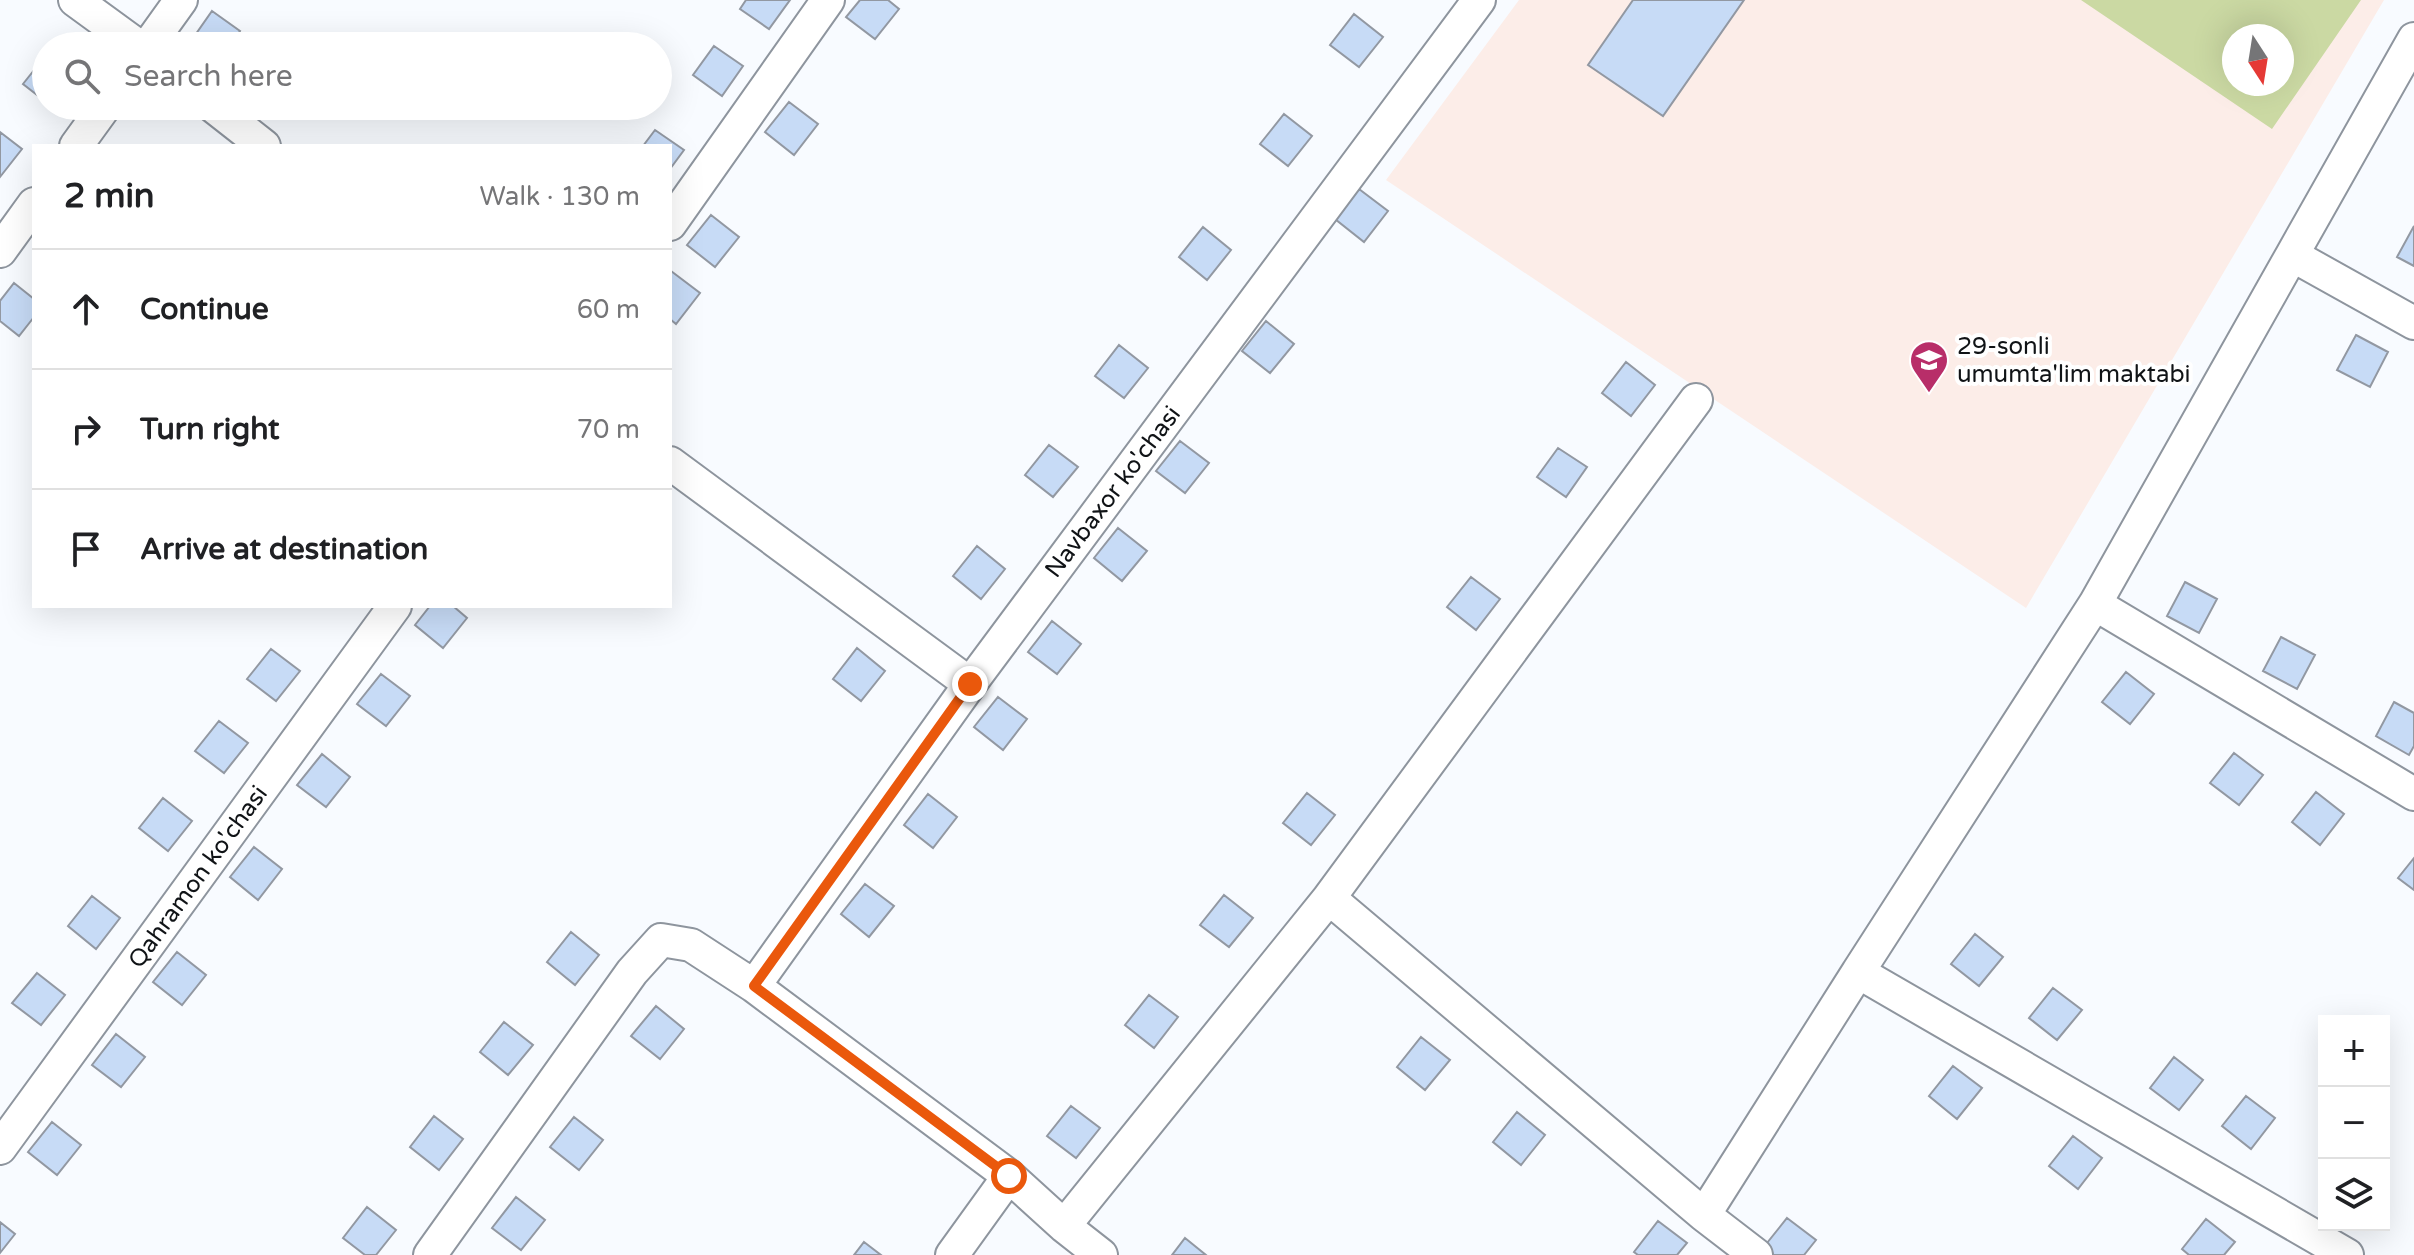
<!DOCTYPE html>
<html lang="en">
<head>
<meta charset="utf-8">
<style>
	body { margin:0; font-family:"Varela Round",sans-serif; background:#f2f2f2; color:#202124 }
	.controls { position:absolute; right:24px; bottom:24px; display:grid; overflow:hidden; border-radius:0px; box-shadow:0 8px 32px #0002 }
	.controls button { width:72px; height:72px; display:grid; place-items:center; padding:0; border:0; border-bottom:2px solid #e0e0e0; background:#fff; color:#202124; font:40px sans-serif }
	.compass { position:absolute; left:2222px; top:24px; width:72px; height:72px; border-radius:50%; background:#fff; box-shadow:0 8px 32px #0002; rotate:168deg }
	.stop { position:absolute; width:24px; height:24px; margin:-18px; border:6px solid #ea580c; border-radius:50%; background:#fff }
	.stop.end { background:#ea580c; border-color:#fff; box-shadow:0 2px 8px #0008 }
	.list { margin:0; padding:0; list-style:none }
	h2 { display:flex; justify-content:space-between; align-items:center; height:104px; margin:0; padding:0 32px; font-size:34px }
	h2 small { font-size:26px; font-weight:400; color:#757577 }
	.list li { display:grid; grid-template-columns:52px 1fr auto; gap:24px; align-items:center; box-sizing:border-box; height:120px; padding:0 32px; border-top:2px solid #e0e0e0 }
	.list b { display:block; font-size:30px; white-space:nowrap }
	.list em { font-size:26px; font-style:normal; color:#757577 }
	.icon { flex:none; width:44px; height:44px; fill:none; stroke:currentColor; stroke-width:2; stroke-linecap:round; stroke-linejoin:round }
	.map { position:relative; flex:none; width:2414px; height:1255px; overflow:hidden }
	.search { position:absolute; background:#fff; box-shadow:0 8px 32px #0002; left:32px; top:32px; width:640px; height:88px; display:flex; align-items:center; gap:20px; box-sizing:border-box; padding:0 28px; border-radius:44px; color:#757577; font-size:30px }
	.panel { position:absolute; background:#fff; box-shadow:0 8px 32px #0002; left:32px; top:144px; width:640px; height:464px; border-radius:0px }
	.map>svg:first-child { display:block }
</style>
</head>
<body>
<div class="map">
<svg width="2414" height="1255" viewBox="0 0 2414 1255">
	<rect width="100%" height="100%" fill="#f8fbff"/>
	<path fill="#fcede8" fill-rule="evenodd" d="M 1519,0 L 2384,0 L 2026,608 L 1386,180 ZM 2234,36 L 2282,36 L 2282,84 L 2234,84 Z"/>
	<path fill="#cbd9a3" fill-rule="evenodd" d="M 2081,0 L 2361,0 L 2272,129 ZM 2234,36 L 2282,36 L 2282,84 L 2234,84 Z"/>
	<path fill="#c7dbf6" stroke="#9298a2" stroke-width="2" d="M 746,0 L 790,0 L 769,29 L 740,9 Z
		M 860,0 L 888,0 L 899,9 L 875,39 L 846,17 Z
		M 1633,0 L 1744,0 L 1663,116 L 1588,65 Z
		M 212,11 L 240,31 L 230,46 L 198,46 L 191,41 Z
		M 1354,14 L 1383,37 L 1359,67 L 1330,45 Z
		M 714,46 L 743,66 L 722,96 L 693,75 Z
		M 46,55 L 46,102 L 23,84 Z
		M 789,102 L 818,124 L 794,155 L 765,132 Z
		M 1284,114 L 1312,136 L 1288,166 L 1260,144 Z
		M 655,130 L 684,150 L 670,169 L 670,146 L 643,146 Z
		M 0,132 L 22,149 L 0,177 Z
		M 1359,189 L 1388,211 L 1364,242 L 1335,219 Z
		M 711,215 L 739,237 L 715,267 L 687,245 Z
		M 2414,226 L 2414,266 L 2397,257 Z
		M 1203,227 L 1231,250 L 1207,280 L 1179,257 Z
		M 671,271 L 700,293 L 676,324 L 670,319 Z
		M 14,283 L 34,299 L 34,317 L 19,336 L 0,321 L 0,301 Z
		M 1266,321 L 1294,344 L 1270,373 L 1242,351 Z
		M 2356,335 L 2388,352 L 2370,387 L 2337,370 Z
		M 1119,345 L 1148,368 L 1124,398 L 1095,376 Z
		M 1626,362 L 1655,385 L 1631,416 L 1602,393 Z
		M 1180,441 L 1209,463 L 1185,493 L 1156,471 Z
		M 1049,445 L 1078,467 L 1053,497 L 1025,475 Z
		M 1558,448 L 1587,467 L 1566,497 L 1537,477 Z
		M 1118,528 L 1147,551 L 1122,581 L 1094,558 Z
		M 977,546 L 1005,569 L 981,599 L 953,576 Z
		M 1471,577 L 1500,599 L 1476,630 L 1447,607 Z
		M 2185,582 L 2217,599 L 2199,633 L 2167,616 Z
		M 430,606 L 453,606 L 467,618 L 443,648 L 415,625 Z
		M 1052,621 L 1081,644 L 1057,674 L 1028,652 Z
		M 2281,637 L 2315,655 L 2297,689 L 2263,671 Z
		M 857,648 L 885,671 L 861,701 L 833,679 Z
		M 271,649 L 300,671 L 276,701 L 247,679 Z
		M 2126,672 L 2154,694 L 2130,724 L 2102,702 Z
		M 381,674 L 410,696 L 386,726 L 357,704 Z
		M 998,697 L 1027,719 L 1003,750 L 974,727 Z
		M 2394,702 L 2414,713 L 2414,746 L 2409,755 L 2376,736 Z
		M 219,721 L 248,743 L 224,773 L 195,751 Z
		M 2234,753 L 2263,775 L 2239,805 L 2210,783 Z
		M 322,754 L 350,777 L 326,807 L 297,785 Z
		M 2316,792 L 2344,814 L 2320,845 L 2292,822 Z
		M 1307,793 L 1335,815 L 1311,845 L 1283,823 Z
		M 928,794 L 957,817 L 933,848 L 904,825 Z
		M 163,798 L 192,821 L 168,851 L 139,828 Z
		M 254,847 L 282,869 L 258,900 L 230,877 Z
		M 2414,858 L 2414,890 L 2398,878 Z
		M 865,884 L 894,906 L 869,937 L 841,914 Z
		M 1224,895 L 1253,918 L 1229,947 L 1200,925 Z
		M 92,896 L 120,918 L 96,949 L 68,926 Z
		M 571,932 L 599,955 L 575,985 L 547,962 Z
		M 1975,934 L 2003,957 L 1979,986 L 1951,964 Z
		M 177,952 L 206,975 L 182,1005 L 153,982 Z
		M 37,973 L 65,995 L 41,1025 L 12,1003 Z
		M 2053,988 L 2082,1010 L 2057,1040 L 2029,1018 Z
		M 1149,995 L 1178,1017 L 1154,1048 L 1125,1025 Z
		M 656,1006 L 684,1029 L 660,1059 L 631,1036 Z
		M 504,1022 L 533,1045 L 508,1075 L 480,1052 Z
		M 116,1034 L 145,1057 L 121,1087 L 92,1065 Z
		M 1421,1037 L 1450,1060 L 1425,1090 L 1397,1067 Z
		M 2174,1057 L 2203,1080 L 2179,1110 L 2150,1088 Z
		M 1953,1066 L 1982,1088 L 1957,1119 L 1929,1096 Z
		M 2246,1096 L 2275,1118 L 2251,1149 L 2222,1126 Z
		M 1071,1106 L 1100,1128 L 1076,1158 L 1047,1136 Z
		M 1517,1112 L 1545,1135 L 1521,1165 L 1493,1142 Z
		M 434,1116 L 463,1139 L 439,1170 L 410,1147 Z
		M 574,1117 L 603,1140 L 579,1170 L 550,1147 Z
		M 52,1122 L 81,1145 L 57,1175 L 28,1152 Z
		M 2073,1136 L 2102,1158 L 2078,1189 L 2049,1166 Z
		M 516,1197 L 545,1220 L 521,1250 L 492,1228 Z
		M 367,1207 L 396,1230 L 376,1255 L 365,1255 L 343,1238 Z
		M 1787,1218 L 1816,1240 L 1804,1255 L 1772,1255 L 1763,1248 Z
		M 2206,1219 L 2235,1242 L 2224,1255 L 2189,1255 L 2182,1249 Z
		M 1658,1221 L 1687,1243 L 1677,1255 L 1638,1255 L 1634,1252 Z
		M 0,1222 L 15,1234 L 0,1253 Z
		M 1185,1238 L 1206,1255 L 1172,1255 Z
		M 864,1242 L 881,1255 L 854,1255 Z"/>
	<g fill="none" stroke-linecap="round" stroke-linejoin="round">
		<defs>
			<path id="minor" d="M 75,0 L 138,46
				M 2414,39 L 2292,255 L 2414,323
				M 148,46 L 181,0
				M 213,106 L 264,146
				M 76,146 L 105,106
				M 670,224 L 828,0
				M 0,251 L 34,204
				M 670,463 L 970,684 L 1479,0
				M 2095,604 L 2414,794
				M 1329,898 L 1696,400
				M 1858,972 L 2095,604 L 2292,255
				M 754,986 L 970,684
				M 0,1148 L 395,606
				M 1704,1215 L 1858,972 L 2347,1255
				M 1064,1226 L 1329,898 L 1704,1215 L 1756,1255
				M 430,1255 L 632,972 L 661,940 L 691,945 L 754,986 L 1009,1176 L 1064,1226 L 1101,1255
				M 952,1255 L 1009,1176"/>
		</defs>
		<use href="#minor" stroke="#8e959e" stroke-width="36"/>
		<use href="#minor" stroke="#fff" stroke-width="32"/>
	</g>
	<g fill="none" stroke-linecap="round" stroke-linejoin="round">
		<path stroke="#ea580c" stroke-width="10" d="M 970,684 L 754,986 L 1009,1176"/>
	</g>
	<defs>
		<symbol id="school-pin" viewBox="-11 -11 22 30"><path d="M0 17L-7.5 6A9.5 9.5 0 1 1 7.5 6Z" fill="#b82e69" stroke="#fff"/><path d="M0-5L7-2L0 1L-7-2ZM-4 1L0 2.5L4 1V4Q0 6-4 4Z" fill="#fff"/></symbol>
	</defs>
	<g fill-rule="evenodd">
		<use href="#school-pin" x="1907" y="338" width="44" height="60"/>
	</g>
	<g text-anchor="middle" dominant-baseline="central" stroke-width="8" stroke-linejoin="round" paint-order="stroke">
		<g font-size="24" fill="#101316" stroke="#fff" text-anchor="start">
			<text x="1957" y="346">29-sonli<tspan x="1957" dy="28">umumta'lim maktabi</tspan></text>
		</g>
		<g font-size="24" fill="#101316" stroke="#fff">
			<text transform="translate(1113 492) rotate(-53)">Navbaxor ko'chasi</text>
			<text transform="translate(198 877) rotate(-54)">Qahramon ko'chasi</text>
		</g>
	</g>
</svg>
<div class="controls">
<button>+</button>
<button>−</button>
<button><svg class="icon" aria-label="layers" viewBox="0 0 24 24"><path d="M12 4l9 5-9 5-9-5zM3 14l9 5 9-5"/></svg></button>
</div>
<svg class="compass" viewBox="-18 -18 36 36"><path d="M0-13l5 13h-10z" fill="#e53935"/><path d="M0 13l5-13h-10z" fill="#757577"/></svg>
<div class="stop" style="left:1009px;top:1176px"></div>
<div class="stop end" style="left:970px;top:684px"></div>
<div class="search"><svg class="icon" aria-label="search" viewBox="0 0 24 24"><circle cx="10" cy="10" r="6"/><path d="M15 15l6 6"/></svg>Search here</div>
<section class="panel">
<h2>2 min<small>Walk · 130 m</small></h2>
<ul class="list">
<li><svg class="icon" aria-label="ahead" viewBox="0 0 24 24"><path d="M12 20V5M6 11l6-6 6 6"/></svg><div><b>Continue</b></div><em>60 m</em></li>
<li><svg class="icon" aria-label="right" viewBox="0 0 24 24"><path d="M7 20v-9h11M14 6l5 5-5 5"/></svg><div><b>Turn right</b></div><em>70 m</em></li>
<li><svg class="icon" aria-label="arrive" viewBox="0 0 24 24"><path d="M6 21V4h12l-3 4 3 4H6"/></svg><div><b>Arrive at destination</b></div></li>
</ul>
</section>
</div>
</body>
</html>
